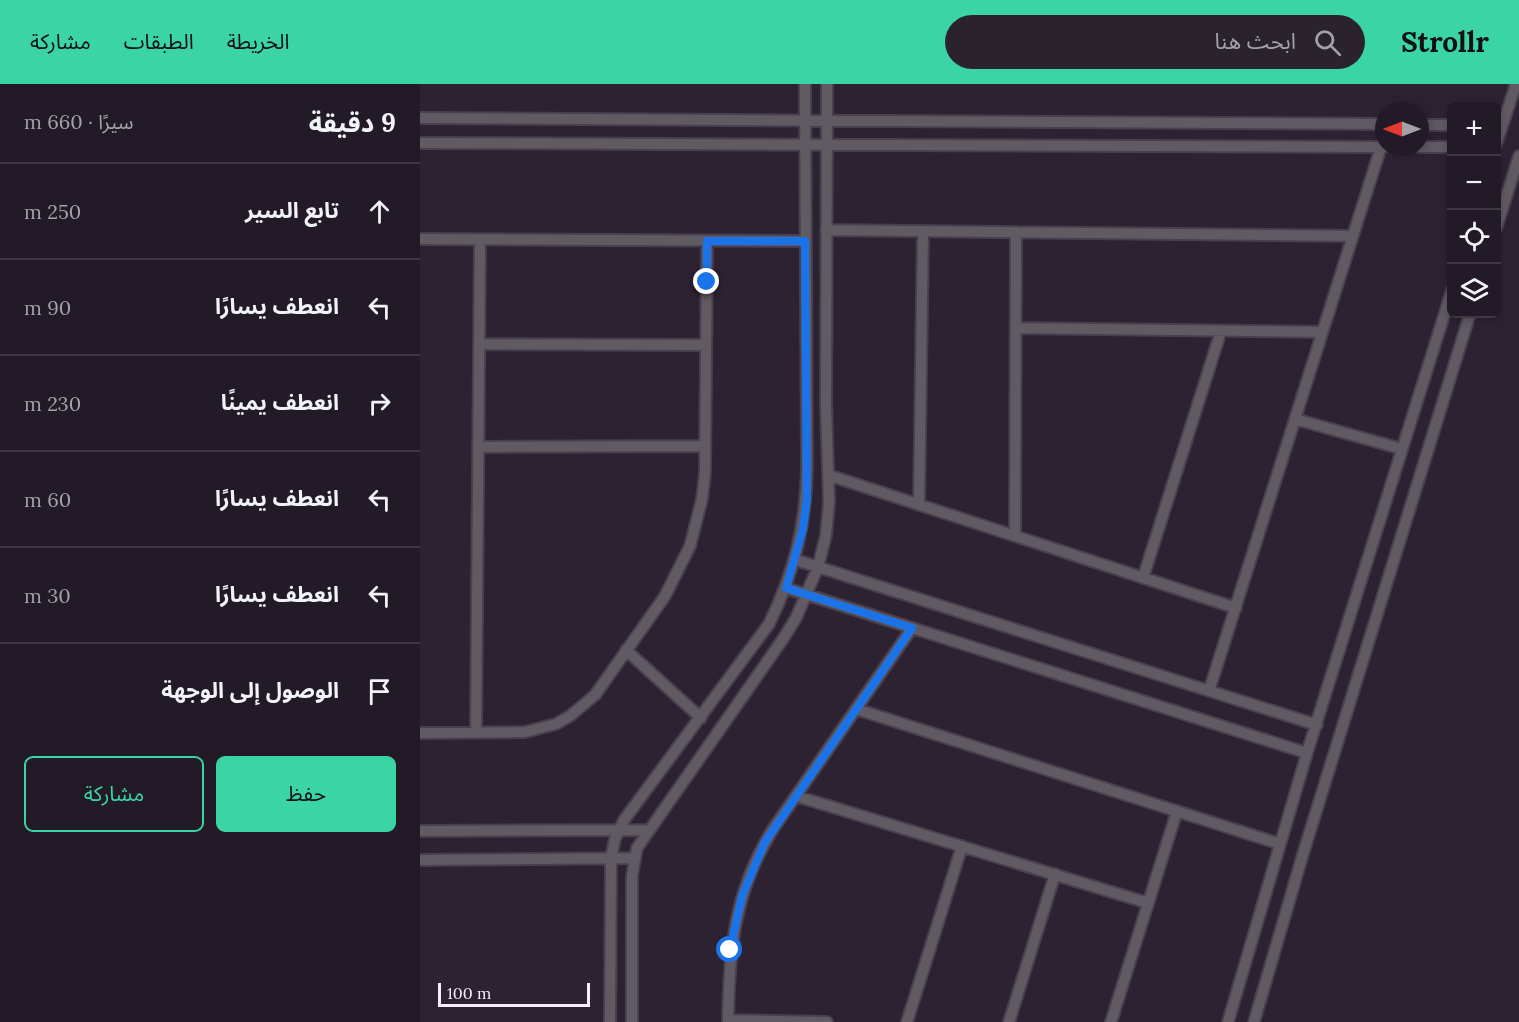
<!DOCTYPE html>
<html lang="ar">
<head>
<meta charset="utf-8">
<style>
	body { margin:0; font-family:Lora,"Noto Sans Arabic",serif; background:#2a232e; color:#f1f3f6; direction:rtl }
	.controls { position:absolute; right:18px; top:18px; display:grid; overflow:hidden; border-radius:9px; box-shadow:0 3px 9px #0003 }
	.controls button { width:54px; height:54px; display:grid; place-items:center; padding:0; border:0; border-bottom:2px solid #3f3843; background:#221a26; color:#f1f3f6; font:30px sans-serif }
	.compass { position:absolute; left:955px; top:18px; width:54px; height:54px; border-radius:50%; background:#221a26; box-shadow:0 3px 9px #0003; rotate:270deg }
	.scale { position:absolute; left:18px; bottom:15px; width:152px; box-sizing:border-box; padding-left:6px; border:3px solid #f6eef9; border-top:0; font-size:16px; line-height:21px; white-space:nowrap; color:#f6eef9; -webkit-text-stroke:4px #2d2232; paint-order:stroke }
	.stop { position:absolute; width:18px; height:18px; margin:-14px; border:4px solid #1a73e8; border-radius:50%; background:#fff }
	.stop.end { background:#1a73e8; border-color:#fff; box-shadow:0 2px 6px #0008 }
	.list { margin:0; padding:0; list-style:none }
	h2 { display:flex; justify-content:space-between; align-items:center; height:78px; margin:0; padding:0 24px; font-size:26px }
	h2 small { font-size:20px; font-weight:400; color:#a2a1a7 }
	.list li { display:grid; grid-template-columns:39px 1fr auto; gap:18px; align-items:center; box-sizing:border-box; height:96px; padding:0 24px; border-top:2px solid #3f3843 }
	.list b { display:block; font-size:22px; white-space:nowrap }
	.list em { font-size:20px; font-style:normal; color:#a2a1a7 }
	.actions { display:flex; gap:12px; padding:18px 24px }
	.actions a { flex:1; padding:14px 0; border:2px solid #3bd4a4; border-radius:9px; text-align:center; font-size:21px; color:#3bd4a4 }
	.actions .main { background:#3bd4a4; color:#111 }
	.icon { flex:none; width:33px; height:33px; fill:none; stroke:currentColor; stroke-width:2; stroke-linecap:round; stroke-linejoin:round }
	.map { position:relative; flex:none; width:1099px; height:938px; overflow:hidden; direction:ltr }
	header { display:flex; align-items:center; gap:36px; box-sizing:border-box; height:84px; padding:0 30px; background:#3bd4a4; color:#111 }
	header strong { font-size:28px }
	nav { display:flex; gap:33px; margin-inline-start:auto; font-size:21px }
	.search { width:420px; height:54px; background:#2a232e; display:flex; align-items:center; gap:15px; box-sizing:border-box; padding:0 21px; border-radius:33px; color:#a2a1a7; font-size:22px }
	main { display:flex }
	aside { flex:1; background:#221a26 }
	.map>svg:first-child { display:block }
</style>
</head>
<body>
<header>
<strong>Strollr</strong>
<div class="search"><svg class="icon" aria-label="search" viewBox="0 0 24 24"><circle cx="10" cy="10" r="6"/><path d="M15 15l6 6"/></svg>ابحث هنا</div>
<nav><a>الخريطة</a><a>الطبقات</a><a>مشاركة</a></nav>
</header>
<main>
<div class="map">
<svg width="1099" height="938" viewBox="0 0 1099 938">
	<rect width="100%" height="100%" fill="#2d2232"/>
	<g fill="none" stroke-linecap="round" stroke-linejoin="round">
		<defs>
			<path id="street" d="M 0,34 L 964,40
				M 1000,41 L 1032,41
				M 0,59 L 964,63
				M 1076,61 L 1096,0
				M 1000,63 L 1032,63
				M 1076,145 L 1099,72
				M 406,146 L 933,152
				M 0,155 L 385,157
				M 596,244 L 902,248
				M 59,260 L 286,261
				M 875,335 L 982,365
				M 58,363 L 285,362
				M 408,391 L 816,524
				M 499,421 L 503,147
				M 595,452 L 596,148
				M 376,476 L 897,641
				M 723,494 L 801,247
				M 366,504 L 887,669
				M 206,566 L 281,634
				M 789,607 L 961,63
				M 436,625 L 860,760
				M 56,648 L 60,156
				M 0,649 L 105,648 L 136,640 L 150,632 L 175,611 L 245,512 L 270,462 L 282,415 L 285,389 L 287,157
				M 376,712 L 728,819
				M 0,747 L 228,746
				M 0,776 L 214,774
				M 308,936 L 407,938
				M 190,938 L 191,774 L 195,755 L 204,736 L 349,540 C 374,489 386,441 387,384 L 385,0
				M 212,938 L 212,792 L 217,764 L 363,555 L 376,534 L 398,483 L 406,451 L 409,419 L 406,322 L 407,0
				M 308,938 C 309,865 314,808 353,745 L 492,544
				M 487,938 L 542,762
				M 589,938 L 635,790
				M 691,938 L 757,727
				M 808,938 L 887,669 L 1032,206
				M 834,938 L 883,770 L 1050,230"/>
		</defs>
		<use href="#street" stroke="#493f4e" stroke-width="14"/>
		<use href="#street" stroke="#605b63" stroke-width="10"/>
	</g>
	<g fill="none" stroke-linecap="round" stroke-linejoin="round">
		<path stroke="#1a73e8" stroke-width="8" d="M 287,198 L 287,157 L 385,157 L 387,415 L 383,445 L 366,504 L 492,544 L 345,758 L 322,812 L 310,866"/>
	</g>
</svg>
<div class="controls">
<button>+</button>
<button>−</button>
<button><svg class="icon" aria-label="locate" viewBox="0 0 24 24"><circle cx="12" cy="12" r="6"/><path d="M12 2v4M12 18v4M2 12h4M18 12h4"/></svg></button>
<button><svg class="icon" aria-label="layers" viewBox="0 0 24 24"><path d="M12 4l9 5-9 5-9-5zM3 14l9 5 9-5"/></svg></button>
</div>
<svg class="compass" viewBox="-18 -18 36 36"><path d="M0-13l5 13h-10z" fill="#e53935"/><path d="M0 13l5-13h-10z" fill="#a2a1a7"/></svg>
<div class="scale">100 m</div>
<div class="stop" style="left:310px;top:866px"></div>
<div class="stop end" style="left:287px;top:198px"></div>
</div>
<aside>
<h2>9 دقيقة<small>سيرًا · 660 m</small></h2>
<ul class="list">
<li><svg class="icon" aria-label="ahead" viewBox="0 0 24 24"><path d="M12 20V5M6 11l6-6 6 6"/></svg><div><b>تابع السير</b></div><em>250 m</em></li>
<li><svg class="icon" aria-label="left" viewBox="0 0 24 24"><path d="M17 20v-9H6M10 6l-5 5 5 5"/></svg><div><b>انعطف يسارًا</b></div><em>90 m</em></li>
<li><svg class="icon" aria-label="right" viewBox="0 0 24 24"><path d="M7 20v-9h11M14 6l5 5-5 5"/></svg><div><b>انعطف يمينًا</b></div><em>230 m</em></li>
<li><svg class="icon" aria-label="left" viewBox="0 0 24 24"><path d="M17 20v-9H6M10 6l-5 5 5 5"/></svg><div><b>انعطف يسارًا</b></div><em>60 m</em></li>
<li><svg class="icon" aria-label="left" viewBox="0 0 24 24"><path d="M17 20v-9H6M10 6l-5 5 5 5"/></svg><div><b>انعطف يسارًا</b></div><em>30 m</em></li>
<li><svg class="icon" aria-label="arrive" viewBox="0 0 24 24"><path d="M6 21V4h12l-3 4 3 4H6"/></svg><div><b>الوصول إلى الوجهة</b></div></li>
</ul>
<div class="actions"><a class="main">حفظ</a><a>مشاركة</a></div>
</aside>
</main>
</body>
</html>
